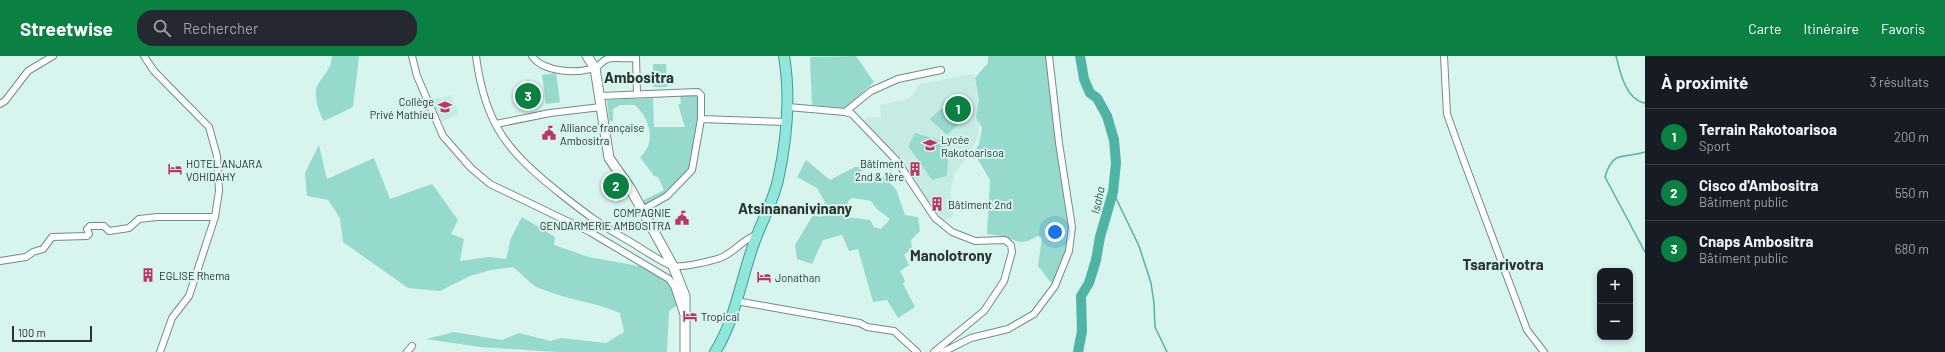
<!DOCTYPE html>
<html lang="fr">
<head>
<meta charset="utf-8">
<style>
	body { margin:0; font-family:Barlow,sans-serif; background:#242831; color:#f1f3f6 }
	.controls { position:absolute; right:12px; bottom:12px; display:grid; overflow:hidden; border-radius:8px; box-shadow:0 2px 6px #0003 }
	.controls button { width:36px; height:36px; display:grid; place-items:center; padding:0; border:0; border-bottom:1px solid #363941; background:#171b24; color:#f1f3f6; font:20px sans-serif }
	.scale { position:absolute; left:12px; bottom:10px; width:80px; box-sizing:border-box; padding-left:4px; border:2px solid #2a3533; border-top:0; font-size:11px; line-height:14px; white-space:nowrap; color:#2a3533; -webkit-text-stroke:3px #d8f4ee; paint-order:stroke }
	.you { position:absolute; left:1055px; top:176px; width:14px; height:14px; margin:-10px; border:3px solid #fff; border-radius:50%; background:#1a73e8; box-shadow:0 0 0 6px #1a73e833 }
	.badge { display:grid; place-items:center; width:26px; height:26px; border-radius:50%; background:#0b8043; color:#fff; font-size:13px; font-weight:700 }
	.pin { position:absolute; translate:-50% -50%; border:2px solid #fff; box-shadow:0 1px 4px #0006 }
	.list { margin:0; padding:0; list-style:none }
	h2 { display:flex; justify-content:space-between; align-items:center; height:52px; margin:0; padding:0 16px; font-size:17px }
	h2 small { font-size:13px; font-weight:400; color:#9ea1a6 }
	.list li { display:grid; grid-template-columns:26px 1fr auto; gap:12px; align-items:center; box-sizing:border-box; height:56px; padding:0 16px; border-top:1px solid #363941 }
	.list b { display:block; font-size:15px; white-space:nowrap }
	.list p { margin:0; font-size:13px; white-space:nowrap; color:#9ea1a6 }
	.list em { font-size:13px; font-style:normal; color:#9ea1a6 }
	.icon { flex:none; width:22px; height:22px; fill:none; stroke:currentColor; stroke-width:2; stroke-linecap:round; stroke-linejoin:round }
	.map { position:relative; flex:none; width:1645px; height:296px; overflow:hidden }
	header { display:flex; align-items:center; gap:24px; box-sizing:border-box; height:56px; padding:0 20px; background:#0b8043; color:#fff }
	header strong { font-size:19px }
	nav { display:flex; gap:22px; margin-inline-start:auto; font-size:14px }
	.search { width:280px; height:36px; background:#242831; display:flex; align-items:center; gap:10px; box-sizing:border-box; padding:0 14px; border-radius:16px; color:#9ea1a6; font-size:15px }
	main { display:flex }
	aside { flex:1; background:#171b24 }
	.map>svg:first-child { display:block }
</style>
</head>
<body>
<header>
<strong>Streetwise</strong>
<div class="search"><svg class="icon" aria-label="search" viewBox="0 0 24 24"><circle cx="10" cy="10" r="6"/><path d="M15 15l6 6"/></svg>Rechercher</div>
<nav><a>Carte</a><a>Itinéraire</a><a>Favoris</a></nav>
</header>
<main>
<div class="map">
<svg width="1645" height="296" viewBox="0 0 1645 296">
	<rect width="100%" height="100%" fill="#d8f4ee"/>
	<path fill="#c5ebe4" d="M 973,18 L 980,50 L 978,81 L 969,98 L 955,117 L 950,138 L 954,148 L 953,160 L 943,165 L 900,104 L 863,66 L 868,60 L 881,62 L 880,49 L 910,42 L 920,28 Z
		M 451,39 L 459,58 L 442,66 L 430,44 Z"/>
	<path fill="#96d9cd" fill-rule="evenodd" d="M 332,0 L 359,0 L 353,51 L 324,65 C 319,57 315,45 316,34 C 318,23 331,17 332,0 Z
		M 856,0 L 874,26 L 845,52 L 812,49 L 810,1 Z
		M 988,0 L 1046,0 L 1070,171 L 1067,194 L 1053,229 L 1038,210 L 1042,181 L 1037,180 C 1023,189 1021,186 1007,182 C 1001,179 993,179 987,178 L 990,124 L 974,97 L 979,88 L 982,72 L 976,61 L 979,44 L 975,22 L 988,7 Z
		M 653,8 L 666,8 L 667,31 L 653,31 Z
		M 556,17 L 560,46 L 546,48 L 542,19 Z
		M 680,39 L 698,39 L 700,42 L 690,112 L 666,137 L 644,149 L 642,145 L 664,134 L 658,121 L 654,120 L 640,101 C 657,87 650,63 635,49 L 620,49 L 613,53 L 613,65 L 609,65 L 607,44 L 653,42 L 654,71 L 685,71 L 678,48 L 681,48 Z
		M 955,40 L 972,55 L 961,67 L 944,52 Z
		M 942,52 L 959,68 L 947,79 L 930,63 Z
		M 915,77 L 949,87 L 947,120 L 932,124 L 909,91 L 909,88 Z
		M 319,89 L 327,123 L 374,102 L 390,143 L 432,128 L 458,164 L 451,178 L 464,183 L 460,205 L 489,201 L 506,203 L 511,182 L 522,161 L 555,181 L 554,189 L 589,201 L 649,212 L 669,226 L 679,248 L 669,255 L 667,296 L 557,296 L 480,291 L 426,283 L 454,276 L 502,284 L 519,277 L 551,285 L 561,282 L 606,287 L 624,276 L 620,257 C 594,245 564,244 537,231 C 529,227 521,217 513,211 L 491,214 L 470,220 L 440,235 L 408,232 L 343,186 L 340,162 L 328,144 L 307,140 L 305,117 Z
		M 806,104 L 830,124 L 855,111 L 859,111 L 864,121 L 880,118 L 896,133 L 905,159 L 918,161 L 920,175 L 911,184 L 912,193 L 904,199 L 909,209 L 900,215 L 905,225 L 903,228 L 915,251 L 898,262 L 887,244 L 873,246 L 858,193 L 849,195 L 842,179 L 823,184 L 812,208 L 797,203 L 795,189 L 813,159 L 821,161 L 825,146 L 817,132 L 797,121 ZM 852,142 L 871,145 L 877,153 L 890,163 L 881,173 L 874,171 L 870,164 L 846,161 L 848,145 Z"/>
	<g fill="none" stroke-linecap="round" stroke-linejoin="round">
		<path stroke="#4fb4a4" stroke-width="1.5" d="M 1616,0 C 1620,16 1626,44 1645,47
			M 1645,96 C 1624,103 1613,93 1605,121 L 1645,196
			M 1113,136 L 1139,190 L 1151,227 L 1154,247 L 1155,271 L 1167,296"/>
		<path stroke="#4fb4a4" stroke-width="10" d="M 1078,296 L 1082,275 L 1081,240 L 1089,227 L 1096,204 L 1100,181 L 1113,136 L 1116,107 L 1114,84 L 1107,60 L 1097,42 L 1090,37 L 1084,23 L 1080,0"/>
		<defs>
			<path id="street" d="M 144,0 L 154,15 L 209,71 L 217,100 L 219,135 L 215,161 L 189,240 L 172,262 L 160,296
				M 412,0 L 417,20 L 443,80 L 471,112 L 490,128 L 590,176 L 669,223 L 674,230 L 683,257
				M 476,0 C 485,70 508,96 562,139 C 585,157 603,171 629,185 C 638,190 665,209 673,210 C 681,212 720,204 726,199 C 737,193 744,183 756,179
				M 532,0 C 543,16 576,18 594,12 C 599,11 602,5 607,3 C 614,1 627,3 635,2
				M 636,0 L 637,38
				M 1444,0 L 1447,58 L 1462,100 L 1527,274 L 1544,296
				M 600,40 L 698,36 L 701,39 L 701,63 L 692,114 L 667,140 L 642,154
				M 0,48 L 5,45 L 28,15 L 53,0
				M 788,51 L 845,56 L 852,58 L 897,105 L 935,162 L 952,176 L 975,185 L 1005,184 L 1011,189 L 1012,196 L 1004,225 L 984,255 L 934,296
				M 845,56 L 871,35 L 898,23 L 941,14
				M 701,63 L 787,66
				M 496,68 L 550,57 L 601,51
				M 0,205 L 26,201 L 33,196 L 43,193 L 52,181 L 87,180 L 89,178 L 87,173 L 90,170 L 104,170 L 109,175 L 129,172 L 139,163 L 157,161 L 215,161
				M 736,245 L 860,267 L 867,271 L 894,275 L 917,296
				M 407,296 L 412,290
				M 943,296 L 971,282 L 1008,273 L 1034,258 L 1055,230 L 1069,195 L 1072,171 L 1059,87 L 1049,0"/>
			<path id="secondary" d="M 587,0 L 595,12 L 609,102 L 630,132 L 673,210 L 685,240 L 685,296"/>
			<path id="primary" d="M 715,296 C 734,266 740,229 751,196 C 758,172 773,147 778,124 C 787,83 791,42 784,0"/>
		</defs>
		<use href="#street" stroke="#718c87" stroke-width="8"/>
		<use href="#secondary" stroke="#718c87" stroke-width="11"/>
		<use href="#primary" stroke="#3e9e91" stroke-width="12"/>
		<use href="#street" stroke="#fff" stroke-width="6"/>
		<use href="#secondary" stroke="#fff" stroke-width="9"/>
		<use href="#primary" stroke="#91e6db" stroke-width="10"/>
	</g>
	<defs>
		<symbol id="school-bare" viewBox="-9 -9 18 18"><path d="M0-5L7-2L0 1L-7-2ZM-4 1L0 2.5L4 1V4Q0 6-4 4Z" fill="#bd3267" stroke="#d8f4ee" stroke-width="2.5" paint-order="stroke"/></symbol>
		<symbol id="civic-bare" viewBox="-9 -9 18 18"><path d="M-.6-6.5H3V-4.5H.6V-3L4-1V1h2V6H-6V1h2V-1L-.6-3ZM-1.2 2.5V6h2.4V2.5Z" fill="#bd3267" stroke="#d8f4ee" stroke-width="2.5" paint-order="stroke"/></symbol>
		<symbol id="hotel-bare" viewBox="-9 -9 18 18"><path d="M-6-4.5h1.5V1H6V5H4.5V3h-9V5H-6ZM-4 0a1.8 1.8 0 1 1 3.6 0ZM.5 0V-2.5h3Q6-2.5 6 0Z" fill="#bd3267" stroke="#d8f4ee" stroke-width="2.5" paint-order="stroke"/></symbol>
		<symbol id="building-bare" viewBox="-9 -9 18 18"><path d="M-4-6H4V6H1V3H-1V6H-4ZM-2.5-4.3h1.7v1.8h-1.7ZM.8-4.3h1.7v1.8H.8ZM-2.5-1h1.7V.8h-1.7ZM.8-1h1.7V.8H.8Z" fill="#bd3267" stroke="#d8f4ee" stroke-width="2.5" paint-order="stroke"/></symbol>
	</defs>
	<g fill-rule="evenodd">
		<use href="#school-bare" x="435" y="41" width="20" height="20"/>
		<use href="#civic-bare" x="539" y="67" width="20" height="20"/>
		<use href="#school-bare" x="920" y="79" width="20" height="20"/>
		<use href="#hotel-bare" x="165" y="103" width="20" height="20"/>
		<use href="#building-bare" x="905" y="103" width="20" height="20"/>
		<use href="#building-bare" x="927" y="138" width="20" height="20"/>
		<use href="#civic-bare" x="672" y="152" width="20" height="20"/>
		<use href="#building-bare" x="138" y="209" width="20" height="20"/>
		<use href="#hotel-bare" x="754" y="211" width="20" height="20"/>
		<use href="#hotel-bare" x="680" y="250" width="20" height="20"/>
	</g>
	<g text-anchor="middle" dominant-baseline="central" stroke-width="4" stroke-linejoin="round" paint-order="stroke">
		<g font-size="11" fill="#2a3533" stroke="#d8f4ee" text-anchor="start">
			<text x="434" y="45" text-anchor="end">Collège<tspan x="434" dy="13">Privé Mathieu</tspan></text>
			<text x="560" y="71">Alliance française<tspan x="560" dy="13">Ambositra</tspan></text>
			<text x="941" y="83">Lycée<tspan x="941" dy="13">Rakotoarisoa</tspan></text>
			<text x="186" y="107">HOTEL ANJARA<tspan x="186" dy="13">VOHIDAHY</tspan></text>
			<text x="904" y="107" text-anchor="end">Bâtiment<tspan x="904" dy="13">2nd &amp; 1ère</tspan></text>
			<text x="948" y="148">Bâtiment 2nd</text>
			<text x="671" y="156" text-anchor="end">COMPAGNIE<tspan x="671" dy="13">GENDARMERIE AMBOSITRA</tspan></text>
			<text x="159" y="219">EGLISE Rhema</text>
			<text x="775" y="221">Jonathan</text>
			<text x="701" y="260">Tropical</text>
		</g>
		<g font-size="12" font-style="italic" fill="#28544d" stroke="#d8f4ee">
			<text transform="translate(1097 144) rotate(-78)">Isaha</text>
		</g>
		<g font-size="15" font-weight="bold" fill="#2a3533" stroke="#d8f4ee">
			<text x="639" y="21">Ambositra</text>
			<text x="795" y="152">Atsinananivinany</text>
			<text x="951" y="199">Manolotrony</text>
			<text x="1503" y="208">Tsararivotra</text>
		</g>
	</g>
</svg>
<div class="controls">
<button>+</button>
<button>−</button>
</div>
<div class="scale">100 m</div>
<div class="you"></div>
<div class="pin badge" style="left:958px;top:53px">1</div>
<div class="pin badge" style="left:616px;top:130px">2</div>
<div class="pin badge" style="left:528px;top:40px">3</div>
</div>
<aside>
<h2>À proximité<small>3 résultats</small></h2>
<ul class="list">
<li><span class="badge">1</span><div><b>Terrain Rakotoarisoa</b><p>Sport</p></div><em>200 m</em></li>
<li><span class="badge">2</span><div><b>Cisco d'Ambositra</b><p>Bâtiment public</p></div><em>550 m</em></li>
<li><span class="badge">3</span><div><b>Cnaps Ambositra</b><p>Bâtiment public</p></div><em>680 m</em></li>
</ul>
</aside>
</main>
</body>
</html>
